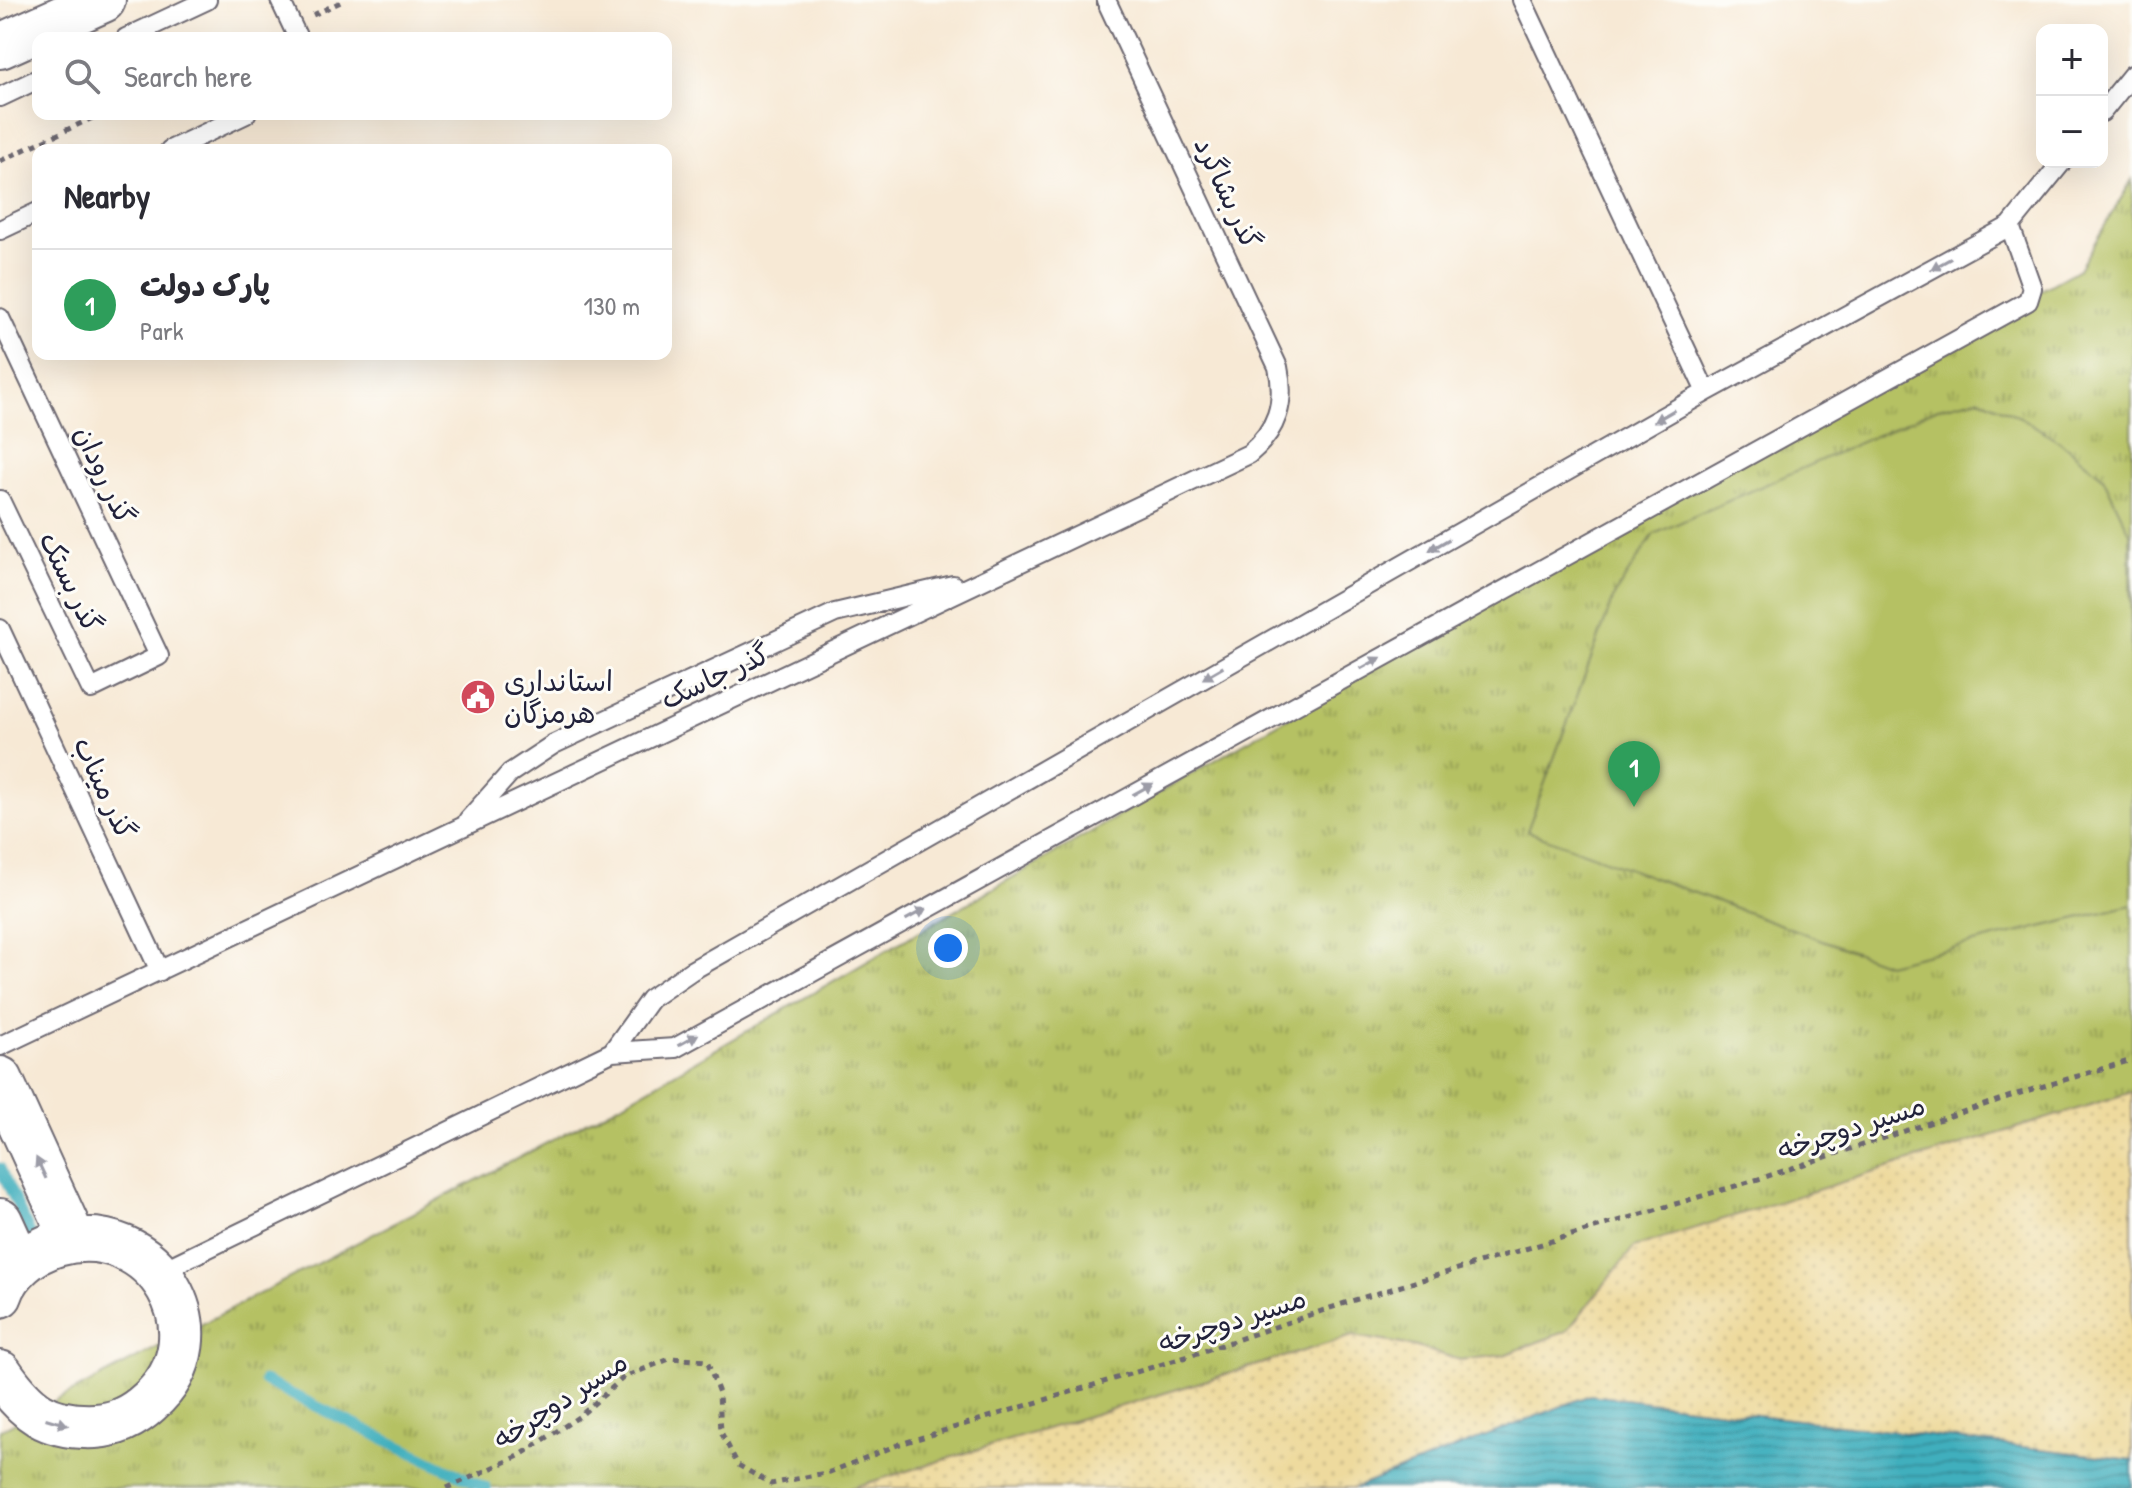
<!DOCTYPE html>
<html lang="en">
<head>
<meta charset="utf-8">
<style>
	body { margin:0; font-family:"Patrick Hand","Playpen Sans Arabic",sans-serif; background:#f2f2f3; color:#2b2b33 }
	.controls { position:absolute; right:24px; top:24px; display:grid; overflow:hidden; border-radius:16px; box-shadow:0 8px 32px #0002 }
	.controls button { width:72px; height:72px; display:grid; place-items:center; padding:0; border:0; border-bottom:2px solid #e1e1e2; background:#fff; color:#2b2b33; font:40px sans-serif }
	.you { position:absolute; left:948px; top:948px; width:28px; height:28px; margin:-20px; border:6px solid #fff; border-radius:50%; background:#1a73e8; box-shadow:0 0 0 12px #1a73e833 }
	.badge { display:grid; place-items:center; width:52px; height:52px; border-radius:50%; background:#d1495b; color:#fff; font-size:26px; font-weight:700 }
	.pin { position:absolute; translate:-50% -66px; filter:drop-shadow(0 2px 4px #0008) }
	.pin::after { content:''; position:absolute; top:42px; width:28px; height:24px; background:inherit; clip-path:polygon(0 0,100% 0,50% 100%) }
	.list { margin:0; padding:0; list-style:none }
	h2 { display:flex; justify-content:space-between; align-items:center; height:104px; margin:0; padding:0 32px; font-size:34px }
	h2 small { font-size:26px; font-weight:400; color:#7c7c81 }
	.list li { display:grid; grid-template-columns:52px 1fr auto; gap:24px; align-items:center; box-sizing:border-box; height:112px; padding:0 32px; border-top:2px solid #e1e1e2 }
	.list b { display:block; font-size:30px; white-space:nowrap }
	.list p { margin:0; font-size:26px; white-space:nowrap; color:#7c7c81 }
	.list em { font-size:26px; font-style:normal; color:#7c7c81 }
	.icon { flex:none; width:44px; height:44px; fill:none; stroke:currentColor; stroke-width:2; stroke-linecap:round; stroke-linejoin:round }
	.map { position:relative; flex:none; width:2132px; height:1488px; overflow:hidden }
	.search { position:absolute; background:#fff; box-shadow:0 8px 32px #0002; left:32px; top:32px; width:640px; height:88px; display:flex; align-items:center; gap:20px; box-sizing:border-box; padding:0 28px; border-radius:16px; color:#7c7c81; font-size:30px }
	.panel { position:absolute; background:#fff; box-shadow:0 8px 32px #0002; left:32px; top:144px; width:640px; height:216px; border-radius:16px }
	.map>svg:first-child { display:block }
</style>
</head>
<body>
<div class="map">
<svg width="2132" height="1488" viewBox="0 0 2132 1488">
	<defs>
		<pattern id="grass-tufts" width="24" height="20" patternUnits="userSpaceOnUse" patternTransform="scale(2)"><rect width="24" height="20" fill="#b5c163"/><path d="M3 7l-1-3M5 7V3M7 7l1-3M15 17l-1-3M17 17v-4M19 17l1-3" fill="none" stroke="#939c53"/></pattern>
		<pattern id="sand-dots" width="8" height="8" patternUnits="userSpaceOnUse" patternTransform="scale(2)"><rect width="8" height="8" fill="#eeda9e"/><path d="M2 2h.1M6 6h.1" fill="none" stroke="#ccbb89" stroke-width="1.8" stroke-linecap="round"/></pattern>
		<pattern id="water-rules" width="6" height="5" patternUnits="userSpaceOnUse" patternTransform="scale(2)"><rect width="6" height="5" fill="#41afbd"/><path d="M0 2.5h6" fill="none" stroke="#368e9b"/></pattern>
	</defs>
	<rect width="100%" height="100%" fill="#fdfcf7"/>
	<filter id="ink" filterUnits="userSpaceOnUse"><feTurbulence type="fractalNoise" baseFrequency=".0125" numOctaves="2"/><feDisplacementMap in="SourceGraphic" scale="16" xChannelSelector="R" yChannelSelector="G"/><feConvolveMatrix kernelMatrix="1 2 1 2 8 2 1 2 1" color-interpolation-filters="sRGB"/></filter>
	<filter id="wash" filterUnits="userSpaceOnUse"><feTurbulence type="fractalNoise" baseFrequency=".006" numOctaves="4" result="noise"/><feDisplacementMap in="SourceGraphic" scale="32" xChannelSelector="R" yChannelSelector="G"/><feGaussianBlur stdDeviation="1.8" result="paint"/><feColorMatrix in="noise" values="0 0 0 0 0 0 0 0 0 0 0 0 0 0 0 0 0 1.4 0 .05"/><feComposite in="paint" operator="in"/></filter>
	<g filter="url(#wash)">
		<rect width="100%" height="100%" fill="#f7e9d5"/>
		<path fill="url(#grass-tufts)" stroke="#6c724f" stroke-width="2" d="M 2132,180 L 2132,1092 L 1635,1247 L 1567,1331 L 1504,1355 L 1460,1360 L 1413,1346 L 1353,1336 L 851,1488 L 0,1488 L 0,1430 L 623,1103 L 1628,521 L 2079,269 Z"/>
		<path fill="url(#sand-dots)" stroke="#887e6c" stroke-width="2" d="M 2132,1092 L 2132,1460 L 1590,1395 L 1355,1488 L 851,1488 L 1353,1336 L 1413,1346 L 1460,1360 L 1504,1355 L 1567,1331 L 1634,1247 Z"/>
		<path fill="#b5c163" stroke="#6c724f" stroke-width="2" d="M 1979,398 L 2020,417 L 2059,441 L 2103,477 L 2130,533 L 2132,905 L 1887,964 L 1527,831 L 1615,594 L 1654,534 L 1938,408 Z"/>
		<path fill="url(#water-rules)" stroke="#32687c" stroke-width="2" d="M 1590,1395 L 2132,1460 L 2132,1488 L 1355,1488 Z"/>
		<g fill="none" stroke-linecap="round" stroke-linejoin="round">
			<path stroke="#41afbd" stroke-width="11" d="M 0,1168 L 33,1239
				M 264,1381 L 486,1488"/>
		</g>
	</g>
	<g filter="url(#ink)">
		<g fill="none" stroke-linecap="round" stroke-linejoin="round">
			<defs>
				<path id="lane" d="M 280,0 L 298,38
					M 1522,0 L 1706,392
					M 126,38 L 207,0
					M 0,97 L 38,79
					M 2102,112 L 2132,75
					M 170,150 L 246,114
					M 0,230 L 38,212
					M 0,318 L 159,656 L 91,689 L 0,500
					M 0,629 L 160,971
					M 468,820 L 510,773 L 554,744 L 835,613 L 953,585
					M 0,1046 L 1249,454 C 1277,430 1286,403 1278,367 L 1106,0
					M 612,1052 L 650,999 L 691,971 L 1706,392 L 2010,226 L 2062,162
					M 159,1272 L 612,1052 L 675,1048 L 2028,301 L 2032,288 L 2010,226"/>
				<path id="secondary" d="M 0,1079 L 73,1239
					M 0,1221 L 20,1265
					M 0,1295 C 8,1270 33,1251 57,1244 C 155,1216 225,1336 149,1402 C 134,1416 116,1425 95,1426 C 47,1428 26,1411 0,1373"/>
				<path id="primary" d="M 0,46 L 103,0"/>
			</defs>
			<use href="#lane" stroke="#6d6871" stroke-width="22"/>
			<use href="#secondary" stroke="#6d6871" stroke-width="48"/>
			<use href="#primary" stroke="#6d6871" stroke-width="48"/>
			<path stroke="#6d6871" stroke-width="5" stroke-dasharray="6 6" stroke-linecap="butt" d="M 313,15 L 345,0
				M 0,161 L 101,114
				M 447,1488 L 519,1456 L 580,1416 L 624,1377 L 672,1358 L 707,1361 L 719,1393 L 721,1432 L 738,1465 L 771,1484 L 830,1472 L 900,1444 L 1186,1357 L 1348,1302 L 1762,1178 L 2017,1094 L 2132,1060"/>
			<use href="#lane" stroke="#fff" stroke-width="18"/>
			<use href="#secondary" stroke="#fff" stroke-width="44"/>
			<use href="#primary" stroke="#fff" stroke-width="44"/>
		</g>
		<defs><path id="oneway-solid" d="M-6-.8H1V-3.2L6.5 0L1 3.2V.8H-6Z" transform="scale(2)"/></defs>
		<g fill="#9c9ca7">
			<use href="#oneway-solid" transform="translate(1941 264) rotate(151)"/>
			<use href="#oneway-solid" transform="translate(1664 416) rotate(150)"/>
			<use href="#oneway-solid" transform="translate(1439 545) rotate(150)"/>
			<use href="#oneway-solid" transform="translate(1371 663) rotate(-29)"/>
			<use href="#oneway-solid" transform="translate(1213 673) rotate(150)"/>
			<use href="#oneway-solid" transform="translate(1143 789) rotate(-29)"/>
			<use href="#oneway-solid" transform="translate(916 914) rotate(-29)"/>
			<use href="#oneway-solid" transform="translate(688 1040) rotate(-29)"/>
			<use href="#oneway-solid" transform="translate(41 1168) rotate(-115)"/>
			<use href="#oneway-solid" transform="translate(57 1422) rotate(17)"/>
		</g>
	</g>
	<defs>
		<symbol id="civic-disc" viewBox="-11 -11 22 22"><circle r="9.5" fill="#d1495b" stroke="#fdfcf7"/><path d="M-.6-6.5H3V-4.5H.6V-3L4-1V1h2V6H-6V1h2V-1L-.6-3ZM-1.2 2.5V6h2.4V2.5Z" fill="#fff"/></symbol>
	</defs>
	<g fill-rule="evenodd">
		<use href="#civic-disc" x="458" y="677" width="40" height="40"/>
	</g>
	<g text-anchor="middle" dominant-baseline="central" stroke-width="6" stroke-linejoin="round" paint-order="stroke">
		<g font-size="28" fill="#22223b" stroke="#fdfcf7">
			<text transform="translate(1228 193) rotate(65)">گذر بشاگرد</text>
			<text transform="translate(105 475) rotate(65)">گذر رودان</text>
			<text transform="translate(71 582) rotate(64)">گذر بستک</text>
			<text transform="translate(715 676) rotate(-25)">گذر جاسک</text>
			<text transform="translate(105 788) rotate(65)">گذر میناب</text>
			<text transform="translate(1851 1127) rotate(-18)">مسیر دوچرخه</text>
			<text transform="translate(1232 1320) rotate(-18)">مسیر دوچرخه</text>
			<text transform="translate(560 1400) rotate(-33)">مسیر دوچرخه</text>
		</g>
		<g font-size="28" fill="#22223b" stroke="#fdfcf7" text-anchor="start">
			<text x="504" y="681">استانداری<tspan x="504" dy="32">هرمزگان</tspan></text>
		</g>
	</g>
</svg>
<div class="controls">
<button>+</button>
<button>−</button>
</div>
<div class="you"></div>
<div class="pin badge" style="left:1634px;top:807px;background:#2e9e5b">1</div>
<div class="search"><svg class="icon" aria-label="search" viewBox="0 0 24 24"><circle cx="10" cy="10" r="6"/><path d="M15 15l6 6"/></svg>Search here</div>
<section class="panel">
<h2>Nearby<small></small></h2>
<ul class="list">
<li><span class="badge" style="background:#2e9e5b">1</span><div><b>پارک دولت</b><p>Park</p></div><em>130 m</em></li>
</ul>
</section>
</div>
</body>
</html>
